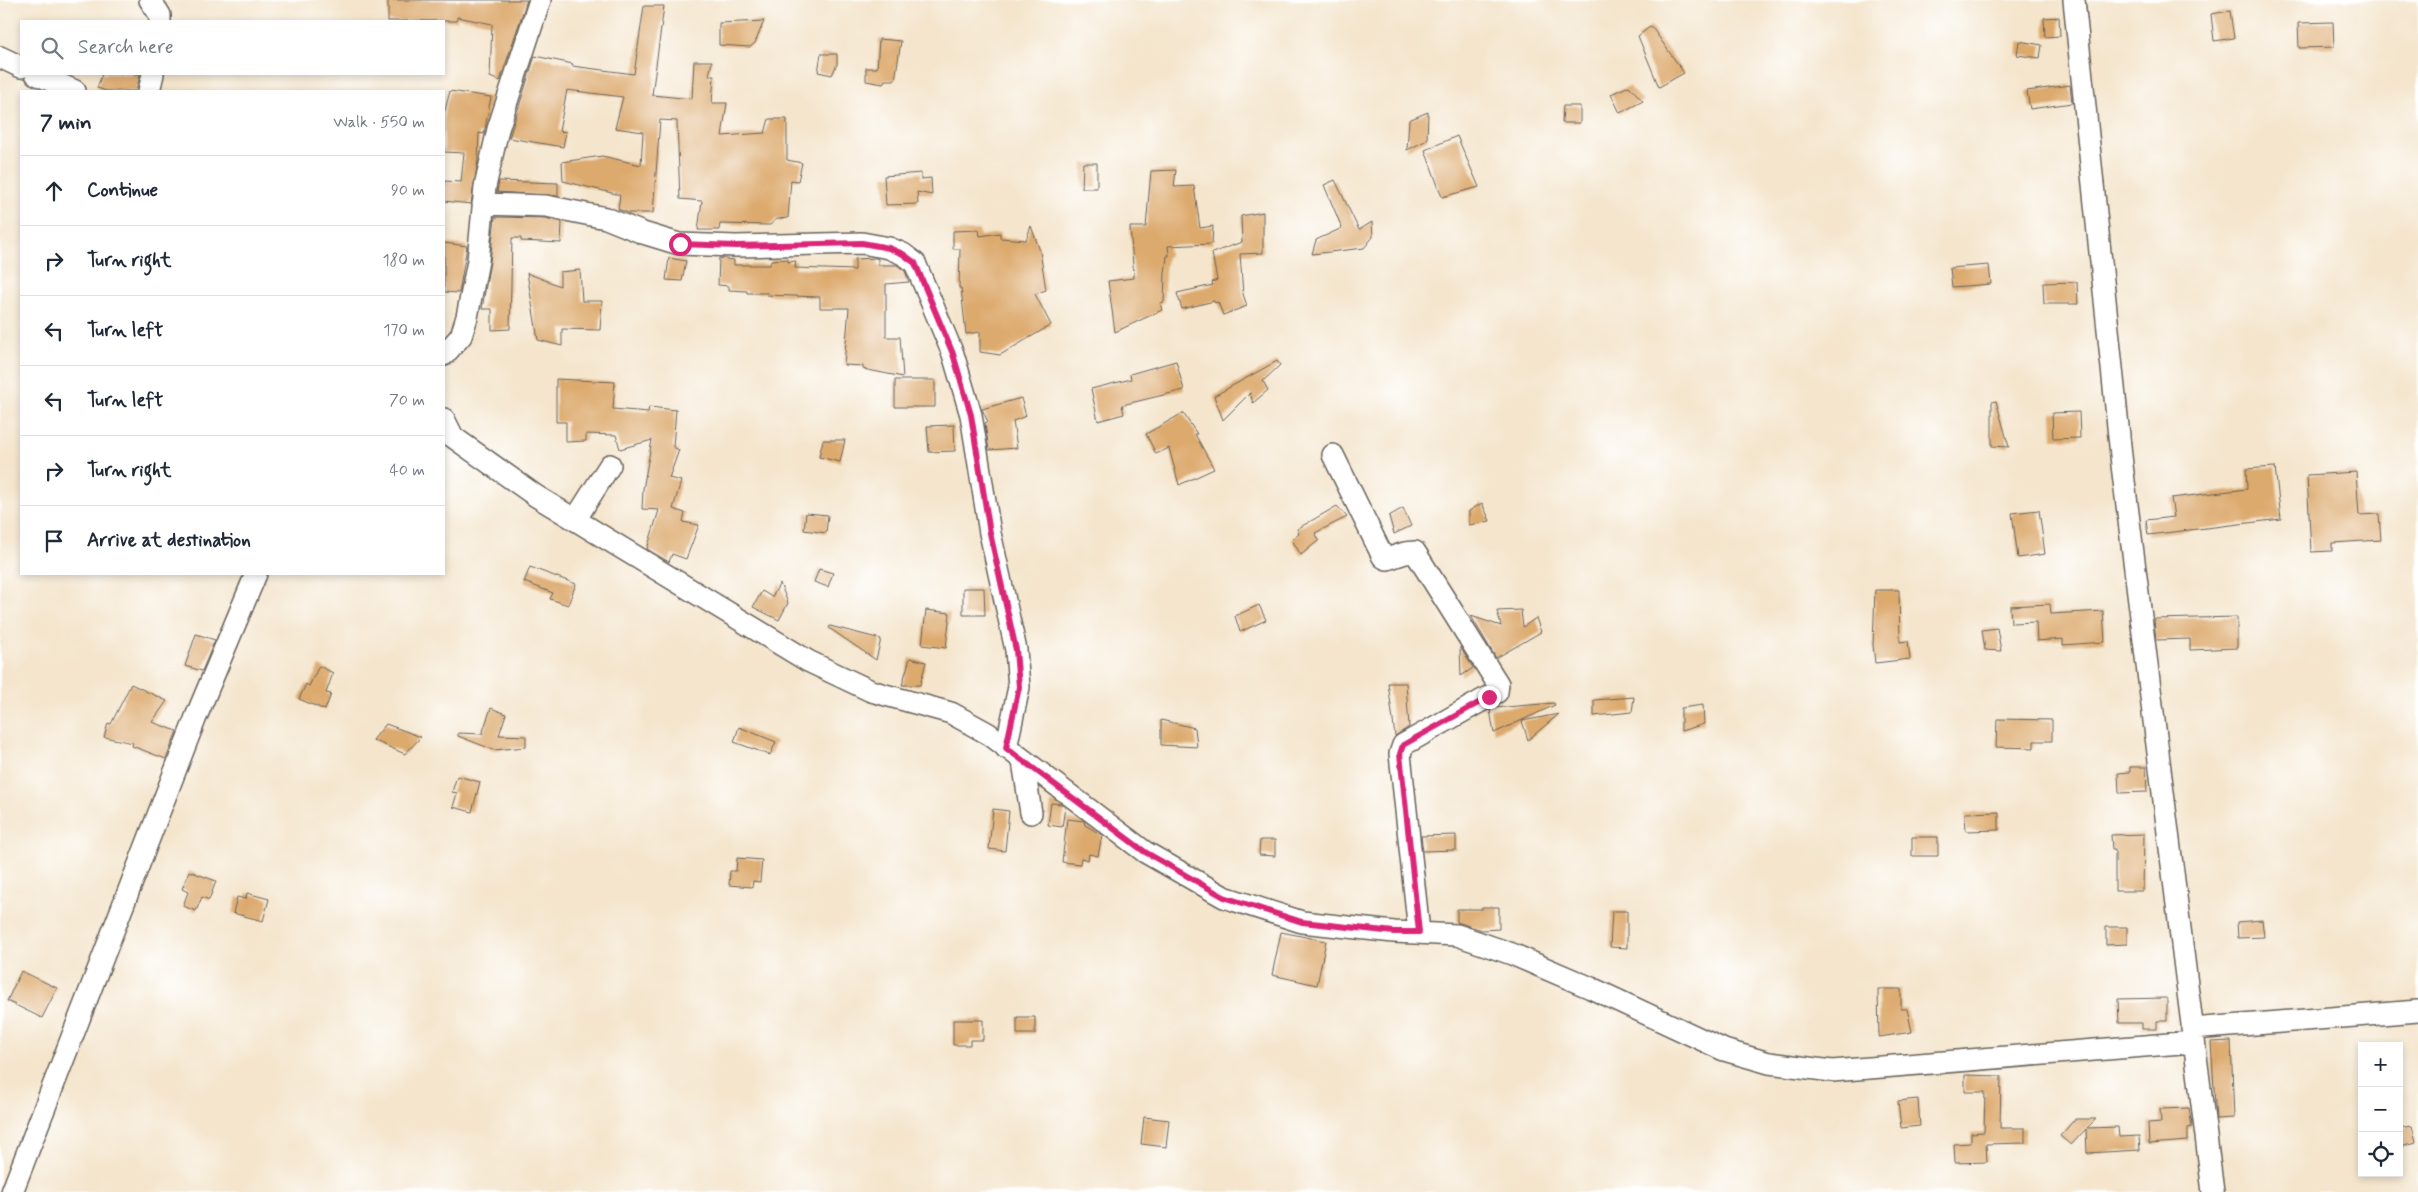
<!DOCTYPE html>
<html lang="en">
<head>
<meta charset="utf-8">
<style>
	body { margin:0; font-family:Mynerve,sans-serif; background:#f6f6f7; color:#1f2937 }
	.controls { position:absolute; right:15px; bottom:15px; display:grid; overflow:hidden; border-radius:0px; box-shadow:0 2px 8px #0003 }
	.controls button { width:45px; height:45px; display:grid; place-items:center; padding:0; border:0; border-bottom:1px solid #e0e1e3; background:#fff; color:#1f2937; font:25px sans-serif }
	.stop { position:absolute; width:15px; height:15px; margin:-11px; border:4px solid #db2777; border-radius:50%; background:#fff }
	.stop.end { background:#db2777; border-color:#fff; box-shadow:0 1px 5px #0008 }
	.list { margin:0; padding:0; list-style:none }
	h2 { display:flex; justify-content:space-between; align-items:center; height:65px; margin:0; padding:0 20px; font-size:21px }
	h2 small { font-size:16px; font-weight:400; color:#747a83 }
	.list li { display:grid; grid-template-columns:32px 1fr auto; gap:15px; align-items:center; box-sizing:border-box; height:70px; padding:0 20px; border-top:1px solid #e0e1e3 }
	.list b { display:block; font-size:19px; white-space:nowrap }
	.list em { font-size:16px; font-style:normal; color:#747a83 }
	.icon { flex:none; width:28px; height:28px; fill:none; stroke:currentColor; stroke-width:2; stroke-linecap:round; stroke-linejoin:round }
	.map { position:relative; flex:none; width:2418px; height:1192px; overflow:hidden }
	.search { position:absolute; background:#fff; box-shadow:0 2px 8px #0003; left:20px; top:20px; width:425px; height:55px; display:flex; align-items:center; gap:12px; box-sizing:border-box; padding:0 18px; border-radius:0px; color:#747a83; font-size:19px }
	.panel { position:absolute; background:#fff; box-shadow:0 2px 8px #0003; left:20px; top:90px; width:425px; height:485px; border-radius:0px }
	.map>svg:first-child { display:block }
</style>
</head>
<body>
<div class="map">
<svg width="2418" height="1192" viewBox="0 0 2418 1192">
	<rect width="100%" height="100%" fill="#fff"/>
	<filter id="ink" filterUnits="userSpaceOnUse"><feTurbulence type="fractalNoise" baseFrequency=".02" numOctaves="2"/><feDisplacementMap in="SourceGraphic" scale="10" xChannelSelector="R" yChannelSelector="G"/><feConvolveMatrix kernelMatrix="1 2 1 2 8 2 1 2 1" color-interpolation-filters="sRGB"/></filter>
	<filter id="wash" filterUnits="userSpaceOnUse"><feTurbulence type="fractalNoise" baseFrequency=".0096" numOctaves="4" result="noise"/><feDisplacementMap in="SourceGraphic" scale="20" xChannelSelector="R" yChannelSelector="G"/><feGaussianBlur stdDeviation="1.12" result="paint"/><feColorMatrix in="noise" values="0 0 0 0 0 0 0 0 0 0 0 0 0 0 0 0 0 1.4 0 .05"/><feComposite in="paint" operator="in"/></filter>
	<g filter="url(#wash)">
		<rect width="100%" height="100%" fill="#f4e5cc"/>
		<g id="blocks">
			<path fill="#ddaa6e" d="M 388,0 L 527,0 L 500,81 L 490,77 L 492,24 L 457,17 L 457,21 L 388,21 Z
				M 644,6 L 664,6 L 652,95 L 692,99 L 694,61 L 712,61 L 709,76 L 714,76 L 712,103 L 727,103 L 722,136 L 765,133 L 769,119 L 787,119 L 787,160 L 802,163 L 798,181 L 791,180 L 788,218 L 777,219 L 770,225 L 720,224 L 719,230 L 698,230 L 702,201 L 680,199 L 677,121 L 660,120 L 653,213 L 628,213 L 618,209 L 620,195 L 563,181 L 562,162 L 602,156 L 641,165 L 643,132 L 615,128 L 623,97 L 567,90 L 559,131 L 566,132 L 563,147 L 509,138 L 535,56 L 573,64 L 572,66 L 634,74 Z
				M 2230,11 L 2234,38 L 2214,41 L 2211,14 Z
				M 2059,17 L 2060,36 L 2045,37 L 2044,18 Z
				M 764,21 L 755,43 L 750,47 L 719,45 L 719,23 Z
				M 2333,22 L 2334,47 L 2299,48 L 2298,23 Z
				M 1651,26 L 1684,73 L 1659,87 L 1638,36 Z
				M 879,39 L 901,41 L 895,80 L 885,80 L 883,84 L 866,81 L 866,68 L 877,68 Z
				M 2019,41 L 2042,45 L 2040,58 L 2017,55 Z
				M 821,54 L 837,54 L 837,64 L 832,75 L 818,72 Z
				M 102,74 L 140,74 L 136,91 L 106,91 L 97,88 Z
				M 2070,85 L 2072,103 L 2030,109 L 2027,91 Z
				M 1629,86 L 1643,101 L 1620,113 L 1611,94 Z
				M 450,91 L 491,97 L 484,134 L 479,133 L 478,160 L 471,204 L 444,201 L 444,181 L 461,182 L 464,153 L 444,152 L 444,114 Z
				M 1563,106 L 1580,106 L 1580,123 L 1562,123 Z
				M 1428,112 L 1427,140 L 1407,150 L 1409,120 Z
				M 1457,136 L 1479,187 L 1442,197 L 1425,150 Z
				M 1083,163 L 1097,163 L 1097,188 L 1082,188 Z
				M 1176,170 L 1174,187 L 1194,186 L 1200,228 L 1213,226 L 1212,244 L 1168,246 L 1169,256 L 1167,256 L 1165,273 L 1164,302 L 1160,303 L 1162,310 L 1115,332 L 1108,281 L 1134,278 L 1130,227 L 1146,227 L 1151,171 Z
				M 921,173 L 921,179 L 931,178 L 932,195 L 917,192 L 918,204 L 886,205 L 884,176 Z
				M 1335,180 L 1359,230 L 1372,222 L 1373,237 L 1364,248 L 1312,254 L 1316,240 L 1342,228 L 1324,185 Z
				M 499,181 L 558,183 L 558,196 L 497,192 Z
				M 1263,212 L 1263,253 L 1240,254 L 1243,294 L 1247,306 L 1223,315 L 1218,302 L 1215,303 L 1214,301 L 1182,309 L 1177,293 L 1213,285 L 1212,282 L 1217,280 L 1212,253 L 1242,242 L 1241,216 Z
				M 495,217 L 545,218 L 562,222 L 561,243 L 521,241 L 521,238 L 512,238 L 510,329 L 492,330 L 492,309 L 482,309 L 490,262 Z
				M 1031,226 L 1040,251 L 1046,290 L 1035,294 L 1051,325 L 1000,355 L 980,352 L 980,332 L 966,334 L 961,288 L 959,288 L 960,249 L 953,249 L 953,231 L 979,230 L 980,236 L 1000,233 L 1000,238 L 1026,240 Z
				M 444,243 L 467,246 L 459,293 L 444,292 Z
				M 669,258 L 686,261 L 682,281 L 666,280 Z
				M 719,258 L 734,260 L 734,265 L 770,265 L 771,260 L 788,259 L 788,262 L 796,261 L 795,268 L 855,270 L 855,259 L 876,258 L 878,259 L 878,265 L 897,265 L 905,271 L 909,282 L 886,284 L 886,337 L 900,337 L 903,377 L 863,369 L 863,366 L 844,365 L 849,308 L 820,308 L 820,297 L 767,295 L 768,293 L 747,293 L 747,291 L 729,290 L 729,286 L 718,285 Z
				M 1989,265 L 1991,284 L 1952,287 L 1950,268 Z
				M 580,270 L 582,301 L 602,301 L 600,330 L 562,329 L 562,346 L 538,340 L 527,273 L 560,286 L 560,272 Z
				M 2077,282 L 2078,304 L 2044,304 L 2043,283 Z
				M 1176,361 L 1184,390 L 1122,405 L 1124,414 L 1098,421 L 1091,389 L 1131,379 L 1130,374 Z
				M 1277,361 L 1280,365 L 1263,381 L 1268,390 L 1253,403 L 1250,393 L 1223,420 L 1214,396 Z
				M 556,379 L 615,382 L 613,409 L 648,412 L 649,407 L 676,410 L 673,447 L 679,450 L 669,478 L 681,481 L 673,509 L 685,513 L 683,522 L 699,525 L 686,559 L 672,554 L 669,562 L 647,549 L 659,510 L 642,509 L 643,489 L 652,440 L 620,449 L 616,435 L 586,434 L 586,441 L 566,442 L 566,422 L 556,422 Z
				M 895,380 L 935,380 L 935,407 L 895,407 Z
				M 1021,398 L 1026,416 L 1013,421 L 1017,448 L 989,450 L 985,423 L 988,422 L 982,409 Z
				M 1996,401 L 2009,447 L 1992,446 L 1992,402 Z
				M 2079,412 L 2080,438 L 2053,439 L 2052,413 Z
				M 1183,413 L 1197,434 L 1195,434 L 1214,469 L 1179,485 L 1169,448 L 1156,454 L 1146,434 Z
				M 954,425 L 955,451 L 929,452 L 927,426 Z
				M 823,440 L 845,440 L 840,462 L 819,457 Z
				M 2275,467 L 2281,519 L 2148,535 L 2146,520 L 2174,517 L 2171,498 L 2247,489 L 2246,469 Z
				M 2356,472 L 2359,515 L 2379,514 L 2381,540 L 2332,543 L 2332,551 L 2311,552 L 2307,475 Z
				M 1482,503 L 1490,521 L 1469,525 L 1469,511 Z
				M 1337,506 L 1347,517 L 1315,533 L 1319,540 L 1301,555 L 1292,540 L 1299,534 L 1297,529 Z
				M 1403,508 L 1411,526 L 1394,534 L 1389,516 Z
				M 2039,510 L 2045,554 L 2018,558 L 2012,513 Z
				M 806,513 L 828,515 L 826,533 L 804,530 Z
				M 530,567 L 576,584 L 568,605 L 550,599 L 553,593 L 524,582 Z
				M 819,569 L 833,573 L 828,587 L 814,582 Z
				M 780,583 L 788,603 L 779,620 L 753,607 L 762,591 L 772,597 Z
				M 963,588 L 984,588 L 985,615 L 963,615 Z
				M 1875,590 L 1899,590 L 1900,642 L 1908,641 L 1910,659 L 1875,663 L 1873,645 Z
				M 2050,604 L 2051,614 L 2103,611 L 2105,642 L 2063,645 L 2063,639 L 2037,641 L 2036,622 L 2011,623 L 2010,606 Z
				M 1259,605 L 1266,620 L 1240,632 L 1235,616 Z
				M 926,610 L 950,613 L 946,648 L 922,645 Z
				M 1521,610 L 1523,627 L 1536,618 L 1541,632 L 1496,658 L 1471,616 L 1501,626 L 1497,611 Z
				M 2237,617 L 2237,648 L 2190,650 L 2190,639 L 2156,640 L 2154,619 Z
				M 830,626 L 881,639 L 876,660 L 829,628 Z
				M 1997,628 L 2001,651 L 1985,650 L 1982,630 Z
				M 196,634 L 215,640 L 202,671 L 185,666 Z
				M 1460,647 L 1473,668 L 1461,676 Z
				M 910,658 L 926,662 L 920,685 L 902,685 Z
				M 319,666 L 333,673 L 326,693 L 331,694 L 325,710 L 299,699 L 306,684 L 309,686 Z
				M 1388,683 L 1406,683 L 1409,727 L 1395,736 Z
				M 131,684 L 167,701 L 152,722 L 177,731 L 166,759 L 132,746 L 133,743 L 104,737 L 108,723 L 111,724 Z
				M 1634,697 L 1632,712 L 1594,716 L 1594,700 Z
				M 1554,703 L 1555,705 L 1494,733 L 1490,710 L 1494,708 Z
				M 1703,705 L 1704,724 L 1681,731 L 1681,708 Z
				M 491,708 L 506,714 L 499,735 L 526,736 L 526,747 L 494,750 L 458,736 L 458,733 L 482,734 Z
				M 1559,714 L 1528,740 L 1522,721 Z
				M 1997,719 L 2052,720 L 2052,741 L 2034,741 L 2034,748 L 1996,747 Z
				M 1161,720 L 1195,728 L 1197,747 L 1161,745 Z
				M 386,724 L 421,737 L 405,754 L 373,740 Z
				M 739,727 L 776,742 L 770,755 L 734,742 Z
				M 2130,767 L 2146,767 L 2147,792 L 2119,793 L 2118,773 L 2130,772 Z
				M 457,776 L 480,782 L 472,812 L 453,807 L 457,793 L 452,792 Z
				M 1051,803 L 1061,804 L 1065,807 L 1062,827 L 1048,825 Z
				M 993,809 L 1009,811 L 1005,851 L 989,849 Z
				M 1999,812 L 1999,830 L 1966,831 L 1965,813 Z
				M 1067,819 L 1084,821 L 1085,825 L 1102,835 L 1098,856 L 1089,854 L 1088,860 L 1081,858 L 1080,864 L 1062,862 Z
				M 2144,834 L 2143,891 L 2115,891 L 2115,849 L 2112,849 L 2111,835 Z
				M 1456,835 L 1456,850 L 1423,851 L 1421,836 Z
				M 1912,837 L 1938,837 L 1938,856 L 1912,856 Z
				M 1260,840 L 1275,840 L 1275,856 L 1259,855 Z
				M 737,858 L 762,860 L 760,882 L 753,881 L 752,887 L 729,885 L 730,871 L 736,871 Z
				M 189,871 L 216,881 L 209,900 L 202,897 L 196,911 L 183,906 L 188,892 L 182,889 Z
				M 247,893 L 269,899 L 263,921 L 233,913 L 237,897 L 246,899 Z
				M 1482,907 L 1499,907 L 1499,929 L 1482,930 L 1457,922 L 1457,909 L 1482,909 Z
				M 1612,911 L 1627,911 L 1627,948 L 1610,947 Z
				M 2262,920 L 2264,937 L 2238,938 L 2237,922 Z
				M 2106,927 L 2127,927 L 2127,944 L 2106,945 Z
				M 1281,932 L 1326,941 L 1317,985 L 1272,975 Z
				M 21,971 L 57,988 L 42,1018 L 7,1001 Z
				M 1878,989 L 1901,989 L 1901,1009 L 1907,1009 L 1912,1032 L 1879,1037 Z
				M 2167,998 L 2167,1021 L 2157,1021 L 2157,1029 L 2142,1029 L 2142,1023 L 2119,1023 L 2118,999 Z
				M 1017,1017 L 1035,1017 L 1035,1034 L 1017,1034 Z
				M 953,1020 L 983,1020 L 983,1040 L 970,1040 L 970,1045 L 953,1045 Z
				M 2231,1041 L 2234,1118 L 2216,1119 L 2211,1042 Z
				M 1965,1075 L 2001,1076 L 2000,1128 L 2025,1128 L 2025,1143 L 1986,1144 L 1987,1162 L 1955,1163 L 1954,1144 L 1971,1143 L 1971,1133 L 1984,1132 L 1985,1092 L 1965,1092 Z
				M 1918,1099 L 1920,1126 L 1901,1128 L 1898,1101 Z
				M 2189,1108 L 2192,1127 L 2188,1128 L 2188,1141 L 2149,1144 L 2148,1123 L 2161,1122 L 2160,1109 Z
				M 1144,1117 L 1169,1120 L 1166,1147 L 1141,1144 Z
				M 2075,1119 L 2096,1119 L 2087,1128 L 2118,1127 L 2119,1137 L 2139,1136 L 2140,1150 L 2087,1153 L 2086,1129 L 2071,1145 L 2060,1136 Z
				M 2412,1126 L 2416,1143 L 2399,1147 L 2399,1128 Z"/>
		</g>
	</g>
	<g filter="url(#ink)">
		<use href="#blocks" fill-opacity="0" stroke="#68625a" stroke-width="1"/>
		<g fill="none" stroke-linecap="round" stroke-linejoin="round">
			<defs>
				<path id="minor" d="M 150,0 L 160,15 L 160,21
					M 2074,0 L 2122,465 L 2213,1192
					M 0,57 L 21,67
					M 36,74 L 75,91
					M 149,91 L 153,74
					M 483,204 L 546,206 L 606,218 L 643,233 L 679,244 L 736,246 L 862,243 L 889,248 L 903,254 L 915,263 L 953,354 L 971,415 L 990,533 L 1016,650 L 1019,687 L 1006,748
					M 444,355 L 461,336 L 467,317 L 478,261 L 485,187 L 498,129 L 540,0
					M 444,419 L 453,437 L 536,496 L 808,661 L 871,691 L 951,713 L 989,734 L 1145,852 L 1224,897 L 1302,922 L 1394,932 L 1457,935 L 1512,954 L 1591,988 L 1724,1050 L 1769,1063 L 1832,1071 L 2194,1042
					M 1333,455 L 1383,557 L 1387,559 L 1405,553 L 1415,552 L 1498,684 L 1497,692 L 1403,745 L 1400,754 L 1419,932
					M 575,520 L 610,465
					M 1023,761 L 1031,813
					M 2192,1029 L 2418,1011
					M 12,1192 L 196,717 L 256,574"/>
			</defs>
			<use href="#minor" stroke="#68625a" stroke-width="24"/>
			<use href="#minor" stroke="#fff" stroke-width="21"/>
		</g>
	</g>
	<g fill="none" stroke-linecap="round" stroke-linejoin="round" filter="url(#ink)">
		<path stroke="#db2777" stroke-width="6" d="M 680,244 L 736,246 L 862,243 L 889,248 L 903,254 L 915,263 L 953,354 L 971,415 L 990,533 L 1016,650 L 1019,687 L 1006,748 L 1145,852 L 1224,897 L 1302,922 L 1394,932 L 1419,932 L 1400,754 L 1403,745 L 1489,697"/>
	</g>
</svg>
<div class="controls">
<button>+</button>
<button>−</button>
<button><svg class="icon" aria-label="locate" viewBox="0 0 24 24"><circle cx="12" cy="12" r="6"/><path d="M12 2v4M12 18v4M2 12h4M18 12h4"/></svg></button>
</div>
<div class="stop" style="left:680px;top:244px"></div>
<div class="stop end" style="left:1489px;top:697px"></div>
<div class="search"><svg class="icon" aria-label="search" viewBox="0 0 24 24"><circle cx="10" cy="10" r="6"/><path d="M15 15l6 6"/></svg>Search here</div>
<section class="panel">
<h2>7 min<small>Walk · 550 m</small></h2>
<ul class="list">
<li><svg class="icon" aria-label="ahead" viewBox="0 0 24 24"><path d="M12 20V5M6 11l6-6 6 6"/></svg><div><b>Continue</b></div><em>90 m</em></li>
<li><svg class="icon" aria-label="right" viewBox="0 0 24 24"><path d="M7 20v-9h11M14 6l5 5-5 5"/></svg><div><b>Turn right</b></div><em>180 m</em></li>
<li><svg class="icon" aria-label="left" viewBox="0 0 24 24"><path d="M17 20v-9H6M10 6l-5 5 5 5"/></svg><div><b>Turn left</b></div><em>170 m</em></li>
<li><svg class="icon" aria-label="left" viewBox="0 0 24 24"><path d="M17 20v-9H6M10 6l-5 5 5 5"/></svg><div><b>Turn left</b></div><em>70 m</em></li>
<li><svg class="icon" aria-label="right" viewBox="0 0 24 24"><path d="M7 20v-9h11M14 6l5 5-5 5"/></svg><div><b>Turn right</b></div><em>40 m</em></li>
<li><svg class="icon" aria-label="arrive" viewBox="0 0 24 24"><path d="M6 21V4h12l-3 4 3 4H6"/></svg><div><b>Arrive at destination</b></div></li>
</ul>
</section>
</div>
</body>
</html>
